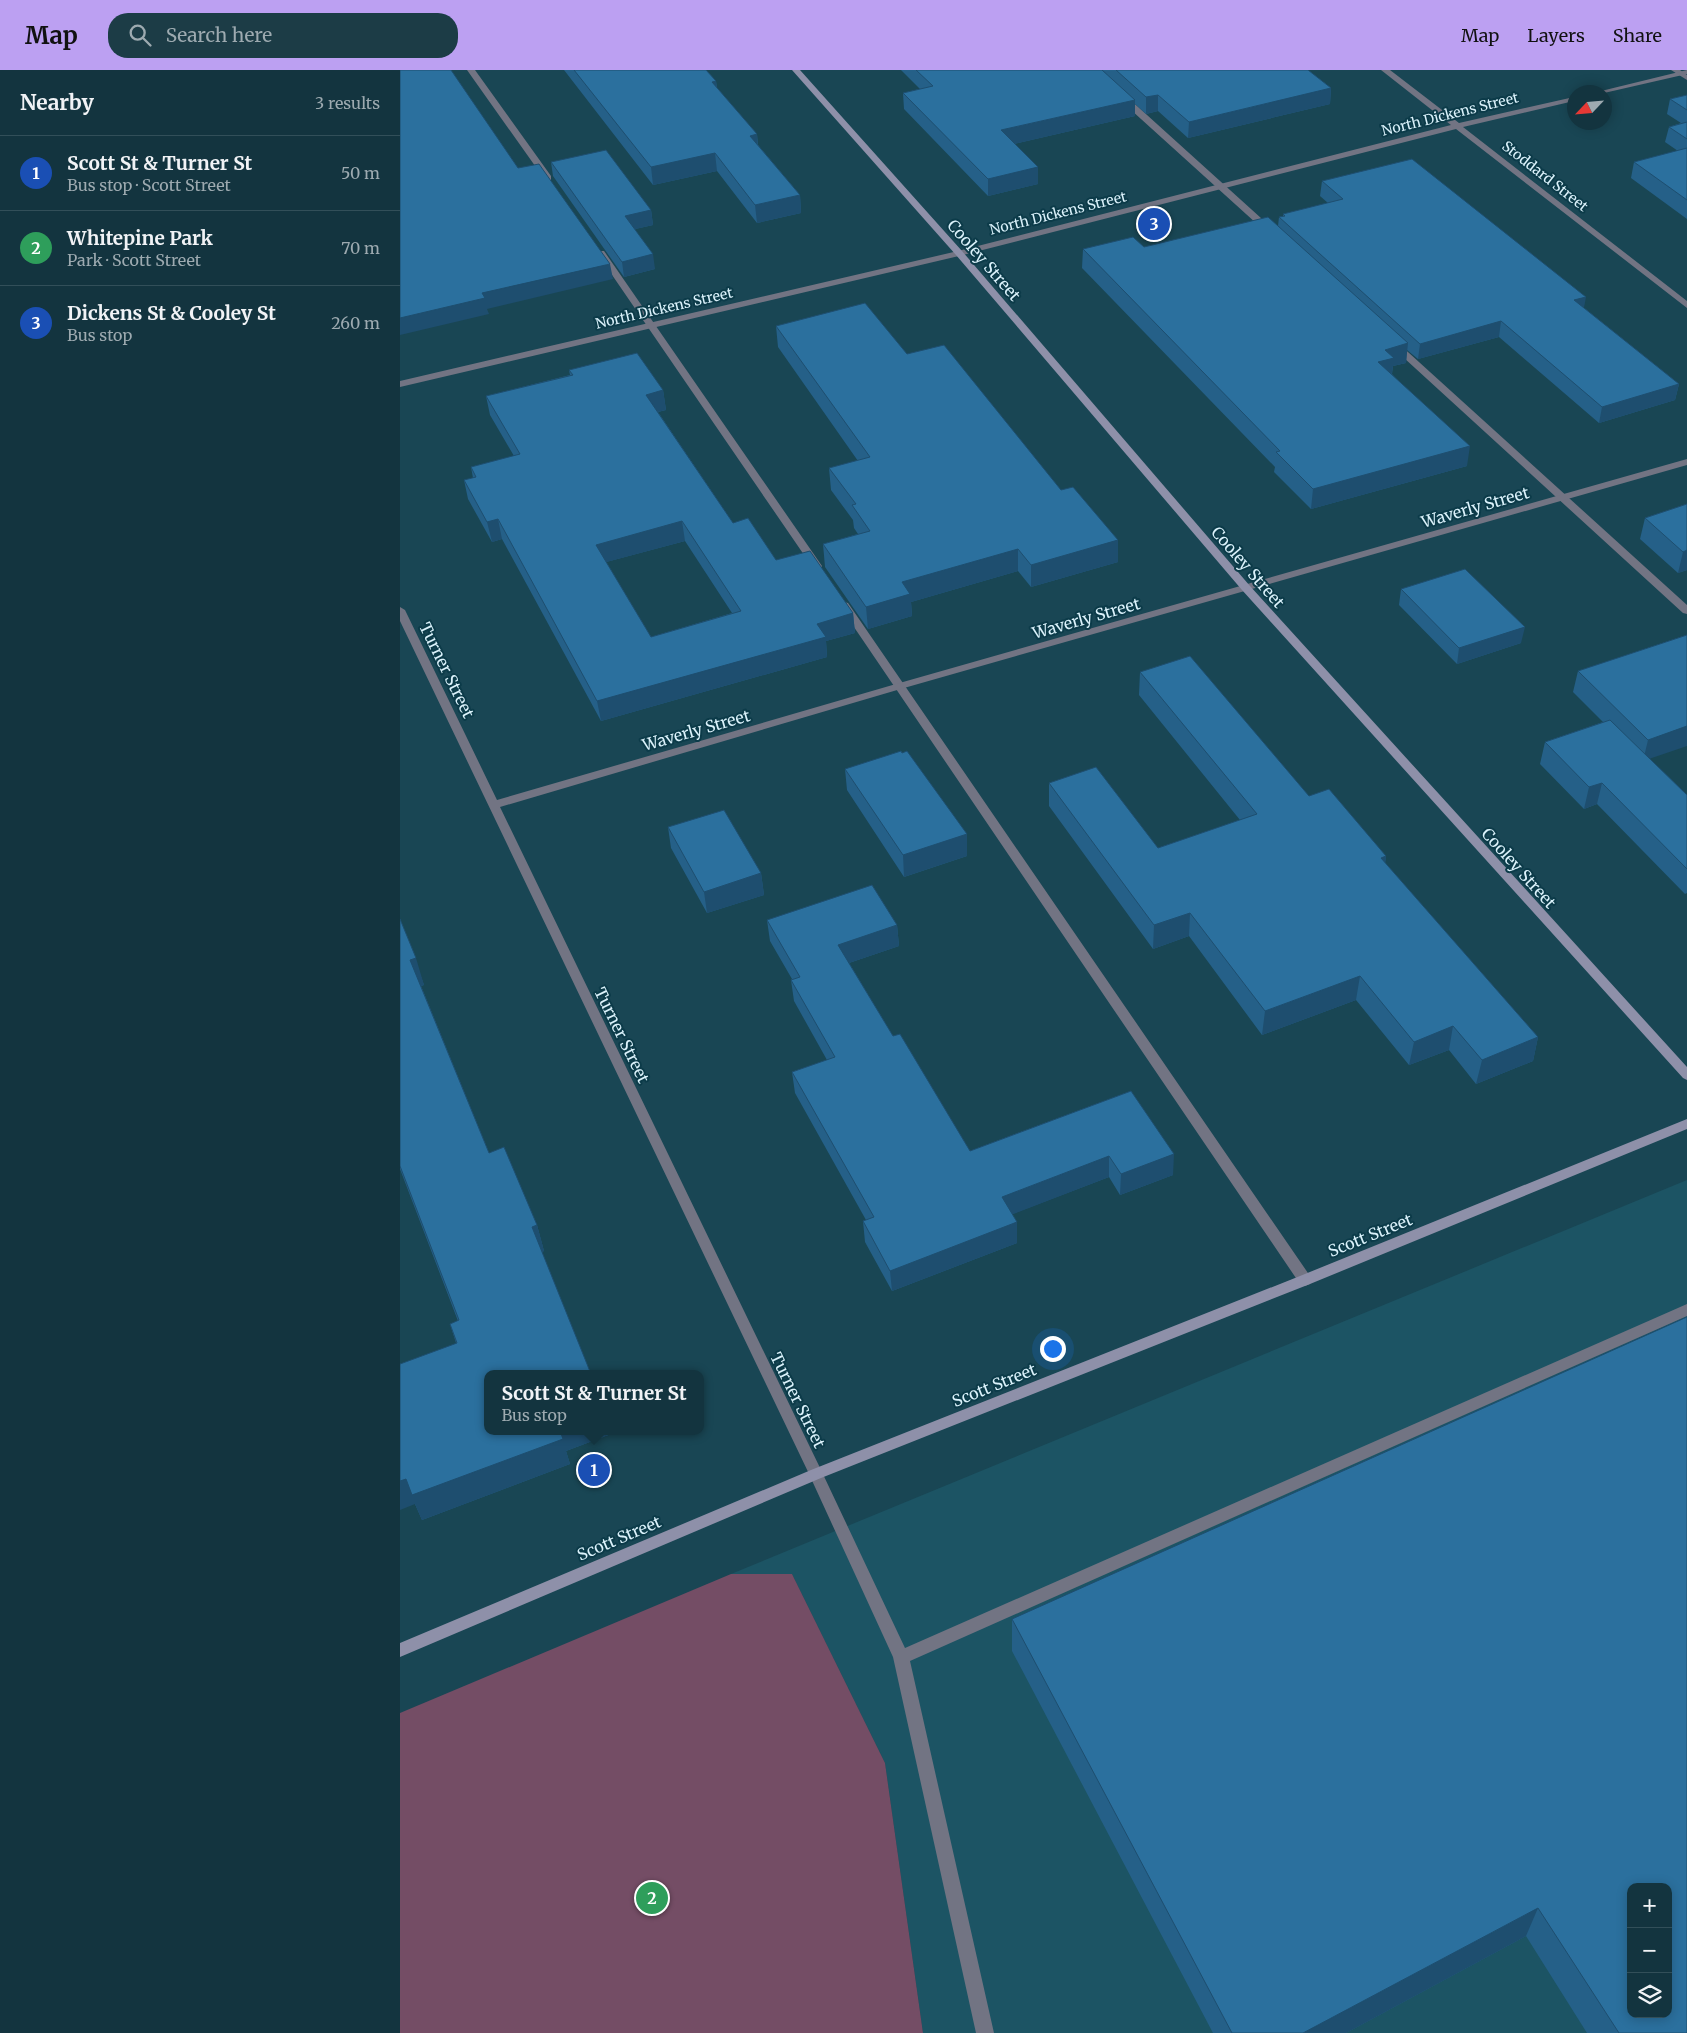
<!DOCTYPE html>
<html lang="en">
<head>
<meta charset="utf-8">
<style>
	body { margin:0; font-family:Merriweather,serif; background:#1c3c46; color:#f1f3f6 }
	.controls { position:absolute; right:15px; bottom:15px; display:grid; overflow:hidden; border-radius:10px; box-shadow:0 2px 12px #0003 }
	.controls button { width:45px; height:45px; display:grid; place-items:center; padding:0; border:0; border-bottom:1px solid #324f59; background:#13343f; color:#f1f3f6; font:25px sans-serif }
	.compass { position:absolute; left:1167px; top:15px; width:45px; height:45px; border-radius:50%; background:#13343f; box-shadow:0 2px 12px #0003; rotate:244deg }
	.you { position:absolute; left:652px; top:1278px; width:18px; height:18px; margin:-12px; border:4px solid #fff; border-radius:50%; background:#1a73e8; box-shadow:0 0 0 8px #1a73e833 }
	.badge { display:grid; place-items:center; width:32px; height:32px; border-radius:50%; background:#bca0f2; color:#fff; font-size:16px; font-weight:700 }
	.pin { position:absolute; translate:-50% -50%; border:2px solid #fff; box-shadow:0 1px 5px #0006 }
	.popup { position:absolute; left:84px; top:1300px; width:220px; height:65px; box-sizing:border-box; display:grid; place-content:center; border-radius:10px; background:#13343f; filter:drop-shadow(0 1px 4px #0005); font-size:16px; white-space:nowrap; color:#9daab0 }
	.popup b { font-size:19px; color:#f1f3f6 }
	.popup::after { content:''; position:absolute; left:50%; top:100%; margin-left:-10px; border:10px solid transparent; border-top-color:#13343f }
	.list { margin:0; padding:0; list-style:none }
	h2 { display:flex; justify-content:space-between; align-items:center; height:65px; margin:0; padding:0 20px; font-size:21px }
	h2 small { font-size:16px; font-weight:400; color:#9daab0 }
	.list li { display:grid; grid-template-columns:32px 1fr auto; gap:15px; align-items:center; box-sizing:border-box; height:75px; padding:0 20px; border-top:1px solid #324f59 }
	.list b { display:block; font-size:19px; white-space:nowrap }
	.list p { margin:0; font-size:16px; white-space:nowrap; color:#9daab0 }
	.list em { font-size:16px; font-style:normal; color:#9daab0 }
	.icon { flex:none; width:28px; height:28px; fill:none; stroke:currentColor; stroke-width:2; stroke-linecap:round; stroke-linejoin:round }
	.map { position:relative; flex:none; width:1287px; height:1963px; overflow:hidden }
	header { display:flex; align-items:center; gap:30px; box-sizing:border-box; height:70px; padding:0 25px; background:#bca0f2; color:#111 }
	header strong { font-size:24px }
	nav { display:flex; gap:28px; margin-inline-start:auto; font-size:18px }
	.search { width:350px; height:45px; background:#1c3c46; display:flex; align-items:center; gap:12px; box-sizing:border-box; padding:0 18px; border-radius:20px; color:#9daab0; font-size:19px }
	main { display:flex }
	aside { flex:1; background:#13343f }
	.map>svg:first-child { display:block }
</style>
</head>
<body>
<header>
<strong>Map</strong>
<div class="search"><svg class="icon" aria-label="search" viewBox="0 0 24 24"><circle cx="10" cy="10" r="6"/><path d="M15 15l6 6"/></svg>Search here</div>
<nav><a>Map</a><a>Layers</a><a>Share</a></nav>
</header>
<main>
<aside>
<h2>Nearby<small>3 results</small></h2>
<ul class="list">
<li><span class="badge" style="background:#1a4fb4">1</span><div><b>Scott St &amp; Turner St</b><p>Bus stop · Scott Street</p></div><em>50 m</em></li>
<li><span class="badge" style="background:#2e9e5b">2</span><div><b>Whitepine Park</b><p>Park · Scott Street</p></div><em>70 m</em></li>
<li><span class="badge" style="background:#1a4fb4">3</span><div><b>Dickens St &amp; Cooley St</b><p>Bus stop</p></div><em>260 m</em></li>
</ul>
</aside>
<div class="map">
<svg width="1287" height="1963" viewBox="0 0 1287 1963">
	<rect width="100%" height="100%" fill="#194654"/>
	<path fill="#1c5464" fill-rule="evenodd" d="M 1287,1110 L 1287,1963 L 523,1963 L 485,1693 L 392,1504 L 331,1504 ZM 1231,1817 L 1268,1817 L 1268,1944 L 1231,1944 Z"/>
	<path fill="#744d65" d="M 331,1504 L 392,1504 L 485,1693 L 523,1963 L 0,1963 L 0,1643 Z"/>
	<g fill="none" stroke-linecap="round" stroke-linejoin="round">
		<path fill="#727483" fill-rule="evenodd" d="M 67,0 L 75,0 L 151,106 L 151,110 L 145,110 Z
			M 1271,0 L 1280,0 L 1287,5 L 1287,10 Z
			M 720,26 L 726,26 L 873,159 L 873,163 L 867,163 L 720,30 Z
			M 198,181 L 204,181 L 422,496 L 421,498 L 413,498 L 197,183 Z
			M 995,272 L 998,273 L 1287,535 L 1287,544 L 1283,543 L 992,277 L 991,275 Z
			M 444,532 L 448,533 L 910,1206 L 912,1210 L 910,1214 L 905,1216 L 900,1214 L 439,535 Z
			M 1287,1234 L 1287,1246 L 510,1591 L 594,1963 L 576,1963 L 493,1587 L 409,1404 L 411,1400 L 416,1398 L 421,1400 L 505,1578 Z"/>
		<path fill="#727483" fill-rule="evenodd" d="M 981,0 L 990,0 L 1059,53 L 1174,27 L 1174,31 L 1063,57 L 1287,231 L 1287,238 L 1056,59 L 559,186 L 0,317 L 0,311 L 558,181 L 1051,55 Z
			M 1287,0 L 1287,4 L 1204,23 L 1197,22 Z
			M 1287,389 L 1287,395 L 504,618 L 100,737 L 423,1404 L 421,1408 L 416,1410 L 411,1408 L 0,551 L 0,537 L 5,540 L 97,730 L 496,614 Z"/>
		<path fill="#8e90a9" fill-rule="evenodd" d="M 392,0 L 400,0 L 562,181 L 850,516 L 1287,997 L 1287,1010 L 1283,1008 L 842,520 L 556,185 Z
			M 1287,1049 L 1287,1059 L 910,1214 L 421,1408 L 0,1587 L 0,1573 L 411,1400 L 900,1206 Z"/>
	</g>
	<path fill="#256088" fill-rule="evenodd" d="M 164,0 L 306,0 L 316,11 L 317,18 L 357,64 L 358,75 L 400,125 L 401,143 L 357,153 L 317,101 L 253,115 Z
		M 501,0 L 908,0 L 931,18 L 930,34 L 788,68 L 758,41 L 746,44 L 735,34 L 735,46 L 614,74 L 638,114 L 588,126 L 504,39 L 503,23 L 520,19 Z
		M 1287,25 L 1287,149 L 1231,108 L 1234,92 L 1278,81 L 1265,72 L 1269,57 L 1281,53 L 1267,44 L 1270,29 Z
		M 151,92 L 251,140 L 253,155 L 235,159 L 255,199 L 224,207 L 153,106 Z
		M 922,111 L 1184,238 L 1279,314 L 1275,330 L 1199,353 L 1099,267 L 1018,289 L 1007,280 L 1006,293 L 993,296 L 992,304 L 1067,396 L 911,439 L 874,402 L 875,397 L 682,198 L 683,179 L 744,177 L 878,156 L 879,147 L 883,146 L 883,144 L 928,133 L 920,126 Z
		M 376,256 L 507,284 L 718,492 L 631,517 L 618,501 L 511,532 L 512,546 L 468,559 L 425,497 L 423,474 L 458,464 L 454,458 L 453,450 L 431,420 L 429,398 L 458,391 L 378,277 Z
		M 169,300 L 263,320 L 266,340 L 258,342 L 333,453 L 376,490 L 453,543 L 455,563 L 426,571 L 427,587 L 201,651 L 102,469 L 92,472 L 68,429 L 64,410 L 73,408 L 71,397 L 114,386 L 90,345 L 86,326 L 170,305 ZM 285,471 L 332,543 L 251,567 L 206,492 Z
		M 1287,434 L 1287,500 L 1278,503 L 1240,469 L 1245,448 Z
		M 1001,519 L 1121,573 L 1057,594 L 999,535 Z
		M 1287,565 L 1250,689 L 1287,725 L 1287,823 L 1285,824 L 1197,734 L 1184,739 L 1140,694 L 1145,672 L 1203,652 L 1173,622 L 1178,601 Z
		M 740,602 L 909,726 L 986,786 L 985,793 L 1138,967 L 1133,991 L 1076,1014 L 1049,980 L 1009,995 L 956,930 L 862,965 L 789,866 L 753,879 L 649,736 L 649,713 L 758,778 L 840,750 L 739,625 Z
		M 445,699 L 567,764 L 567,786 L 504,807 L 447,720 Z
		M 268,757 L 361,803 L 364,825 L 307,843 L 271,778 Z
		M 0,849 L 24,915 L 21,916 L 89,1083 L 137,1155 L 144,1181 L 142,1182 L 88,1361 L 211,1361 L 211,1364 L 166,1381 L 170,1394 L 22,1450 L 15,1434 L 56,1273 L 50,1254 L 58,1251 L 0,1099 Z
		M 367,850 L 497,855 L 499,876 L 449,893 L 493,966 L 570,1081 L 731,1021 L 773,1105 L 720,1125 L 709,1107 L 612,1144 L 617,1173 L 492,1221 L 465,1172 L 463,1151 L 466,1150 L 395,1023 L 392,1002 L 427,990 L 394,931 L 391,910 L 392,909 L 370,871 Z
		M 1287,1247 L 1287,1963 L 1187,1963 L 1126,1866 L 946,1963 L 813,1963 L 612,1581 L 612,1549 Z"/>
	<path fill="#1e4e6f" d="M 316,11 L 318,29 L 312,12 Z
		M 931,18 L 930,34 L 788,68 L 789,52 Z
		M 758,25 L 758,41 L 746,44 L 746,27 Z
		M 735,30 L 735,46 L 601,77 L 601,60 Z
		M 357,64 L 358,82 L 350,66 Z
		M 315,83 L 317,101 L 253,115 L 251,97 Z
		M 638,97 L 638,114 L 588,126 L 588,109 Z
		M 400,125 L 401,143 L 357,153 L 355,135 Z
		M 251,140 L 253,155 L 227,161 L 225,146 Z
		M 253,184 L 255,199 L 224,207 L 222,192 Z
		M 210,194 L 213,209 L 87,239 L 89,244 L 0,265 L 0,248 L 82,223 Z
		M 1186,227 L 1183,243 L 1174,230 Z
		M 1101,251 L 1099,267 L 1018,289 L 1020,274 Z
		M 1008,273 L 1006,293 L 993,296 L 991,307 L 978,292 L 985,280 Z
		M 1279,314 L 1275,330 L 1199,353 L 1202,337 Z
		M 263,320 L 266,340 L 249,344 L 246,325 Z
		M 1070,376 L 1067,396 L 911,439 L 913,419 Z
		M 98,449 L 102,469 L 92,472 L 87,452 Z
		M 282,451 L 285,471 L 199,494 L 196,475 Z
		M 718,470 L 718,492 L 631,517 L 631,495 Z
		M 618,479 L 618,501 L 511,532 L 512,546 L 468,559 L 466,537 L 502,512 Z
		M 1287,480 L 1287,500 L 1278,503 L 1283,482 Z
		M 453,543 L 455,563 L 426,571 L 427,587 L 201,651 L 197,631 L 417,554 Z
		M 1125,557 L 1121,573 L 1057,594 L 1059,578 Z
		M 1287,656 L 1287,676 L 1243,691 L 1248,670 Z
		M 1202,713 L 1197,734 L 1184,739 L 1189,717 Z
		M 567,764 L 567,786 L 504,807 L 503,785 Z
		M 986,786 L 983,810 L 981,788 Z
		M 361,803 L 364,825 L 307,843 L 304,822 Z
		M 790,843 L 789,866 L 753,879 L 754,855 Z
		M 497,855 L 499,876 L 440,896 L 438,875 Z
		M 16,888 L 24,915 L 18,917 L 10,890 Z
		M 960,906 L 956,930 L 862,965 L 865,941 Z
		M 1053,956 L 1049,980 L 1009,995 L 1014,972 Z
		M 1138,967 L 1133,991 L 1076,1014 L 1082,990 Z
		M 774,1084 L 773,1105 L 720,1125 L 721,1104 Z
		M 709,1086 L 709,1107 L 603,1148 L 602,1127 Z
		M 617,1152 L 617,1173 L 492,1221 L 490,1201 Z
		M 137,1155 L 144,1181 L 139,1183 L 132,1157 Z
		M 159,1361 L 211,1361 L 211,1364 L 166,1381 L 170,1394 L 22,1450 L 15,1434 L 0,1440 L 0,1411 Z
		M 1138,1838 L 1126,1866 L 946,1963 L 903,1963 Z"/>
	<path fill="#2b709e" stroke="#1e4e6f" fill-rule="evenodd" d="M 0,0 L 51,0 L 118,98 L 139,94 L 210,194 L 82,223 L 85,228 L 0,248 Z
		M 174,0 L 306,0 L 316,11 L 312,12 L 357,64 L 350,66 L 400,125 L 355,135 L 315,83 L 251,97 Z
		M 516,0 L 702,0 L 735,30 L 601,60 L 638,97 L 588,109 L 503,23 L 533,16 Z
		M 716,0 L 908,0 L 931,18 L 789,52 L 758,25 L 746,27 Z
		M 1287,25 L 1287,40 L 1270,29 Z
		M 1287,52 L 1287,69 L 1269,57 Z
		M 1287,78 L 1287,130 L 1234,92 Z
		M 206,80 L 251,140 L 225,146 L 253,184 L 222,192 L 151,92 Z
		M 1012,89 L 1186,227 L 1174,230 L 1279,314 L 1202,337 L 1101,251 L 1020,274 L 879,147 L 885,146 L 883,144 L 943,129 L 922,111 Z
		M 868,147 L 1008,273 L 985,280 L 994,288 L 978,292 L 1070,376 L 913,419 L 876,382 L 880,381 L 683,179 L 733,167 L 744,177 Z
		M 465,233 L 507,284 L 544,275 L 661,420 L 673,417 L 718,470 L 631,495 L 618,479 L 502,512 L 510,524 L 466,537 L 423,474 L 470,461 L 452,435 L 456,434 L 429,398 L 470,387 L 376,256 Z
		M 237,283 L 263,320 L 246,325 L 333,453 L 348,448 L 376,490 L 410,481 L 453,543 L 417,554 L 426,567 L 197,631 L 98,449 L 87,452 L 64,410 L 76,407 L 71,397 L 120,384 L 86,326 L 173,305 L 169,300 ZM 282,451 L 341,541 L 251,567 L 196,475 Z
		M 1287,434 L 1287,480 L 1283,482 L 1245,448 Z
		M 1065,499 L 1125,557 L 1059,578 L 1001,519 Z
		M 1287,565 L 1287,656 L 1248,670 L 1178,601 Z
		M 790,586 L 909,726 L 929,719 L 986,786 L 981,788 L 1138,967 L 1082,990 L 1053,956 L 1014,972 L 960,906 L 865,941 L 790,843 L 754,855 L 649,713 L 696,697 L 758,778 L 857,744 L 740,602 Z
		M 1210,650 L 1287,725 L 1287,799 L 1202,713 L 1189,717 L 1145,672 Z
		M 501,681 L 502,683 L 507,681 L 567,764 L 503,785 L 445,699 Z
		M 324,740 L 361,803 L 304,822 L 268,757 Z
		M 472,815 L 497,855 L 438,875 L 493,966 L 500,964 L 570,1081 L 731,1021 L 774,1084 L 721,1104 L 709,1086 L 602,1127 L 617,1152 L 490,1201 L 463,1151 L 474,1147 L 392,1002 L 435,987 L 391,910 L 400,907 L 367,850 Z
		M 0,849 L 16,888 L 10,890 L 89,1083 L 104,1077 L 137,1155 L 132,1157 L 191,1304 L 88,1304 L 88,1361 L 160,1361 L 163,1369 L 12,1425 L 6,1409 L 0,1411 L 0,1294 L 57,1273 L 50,1254 L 59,1250 L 0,1096 Z
		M 1287,1247 L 1287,1963 L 1219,1963 L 1138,1838 L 903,1963 L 832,1963 L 612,1549 ZM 1231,1817 L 1268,1817 L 1268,1944 L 1231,1944 Z"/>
	<g text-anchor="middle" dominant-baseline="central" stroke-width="4" stroke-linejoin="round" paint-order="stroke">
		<g font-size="14" fill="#dbf2fb" stroke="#0c3b49">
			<text transform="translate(1050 44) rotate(-14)">North Dickens Street</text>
			<text transform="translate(1145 106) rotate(38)">Stoddard Street</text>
			<text transform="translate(658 143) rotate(-14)">North Dickens Street</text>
			<text transform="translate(264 238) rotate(-13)">North Dickens Street</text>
		</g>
		<g font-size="16" fill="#dbf2fb" stroke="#0c3b49">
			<text transform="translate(584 190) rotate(49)">Cooley Street</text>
			<text transform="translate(1075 437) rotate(-16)">Waverly Street</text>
			<text transform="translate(848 497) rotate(49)">Cooley Street</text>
			<text transform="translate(686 548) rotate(-16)">Waverly Street</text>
			<text transform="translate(47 600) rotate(64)">Turner Street</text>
			<text transform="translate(296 660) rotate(-16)">Waverly Street</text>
			<text transform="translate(1119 798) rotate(48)">Cooley Street</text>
			<text transform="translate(222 965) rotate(64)">Turner Street</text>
			<text transform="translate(970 1165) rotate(-22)">Scott Street</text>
			<text transform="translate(594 1315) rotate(-22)">Scott Street</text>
			<text transform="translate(398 1330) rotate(64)">Turner Street</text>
			<text transform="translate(219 1468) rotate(-23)">Scott Street</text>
		</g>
	</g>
</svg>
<div class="controls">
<button>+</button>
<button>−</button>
<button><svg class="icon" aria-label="layers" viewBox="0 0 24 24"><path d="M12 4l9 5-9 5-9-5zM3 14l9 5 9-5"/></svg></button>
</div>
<svg class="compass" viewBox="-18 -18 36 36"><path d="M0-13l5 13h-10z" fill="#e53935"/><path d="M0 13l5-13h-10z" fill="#9daab0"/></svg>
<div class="you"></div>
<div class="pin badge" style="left:194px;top:1400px;background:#1a4fb4">1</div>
<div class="popup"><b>Scott St &amp; Turner St</b>Bus stop</div>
<div class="pin badge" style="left:252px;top:1828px;background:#2e9e5b">2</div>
<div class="pin badge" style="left:754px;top:154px;background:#1a4fb4">3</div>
</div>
</main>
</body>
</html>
